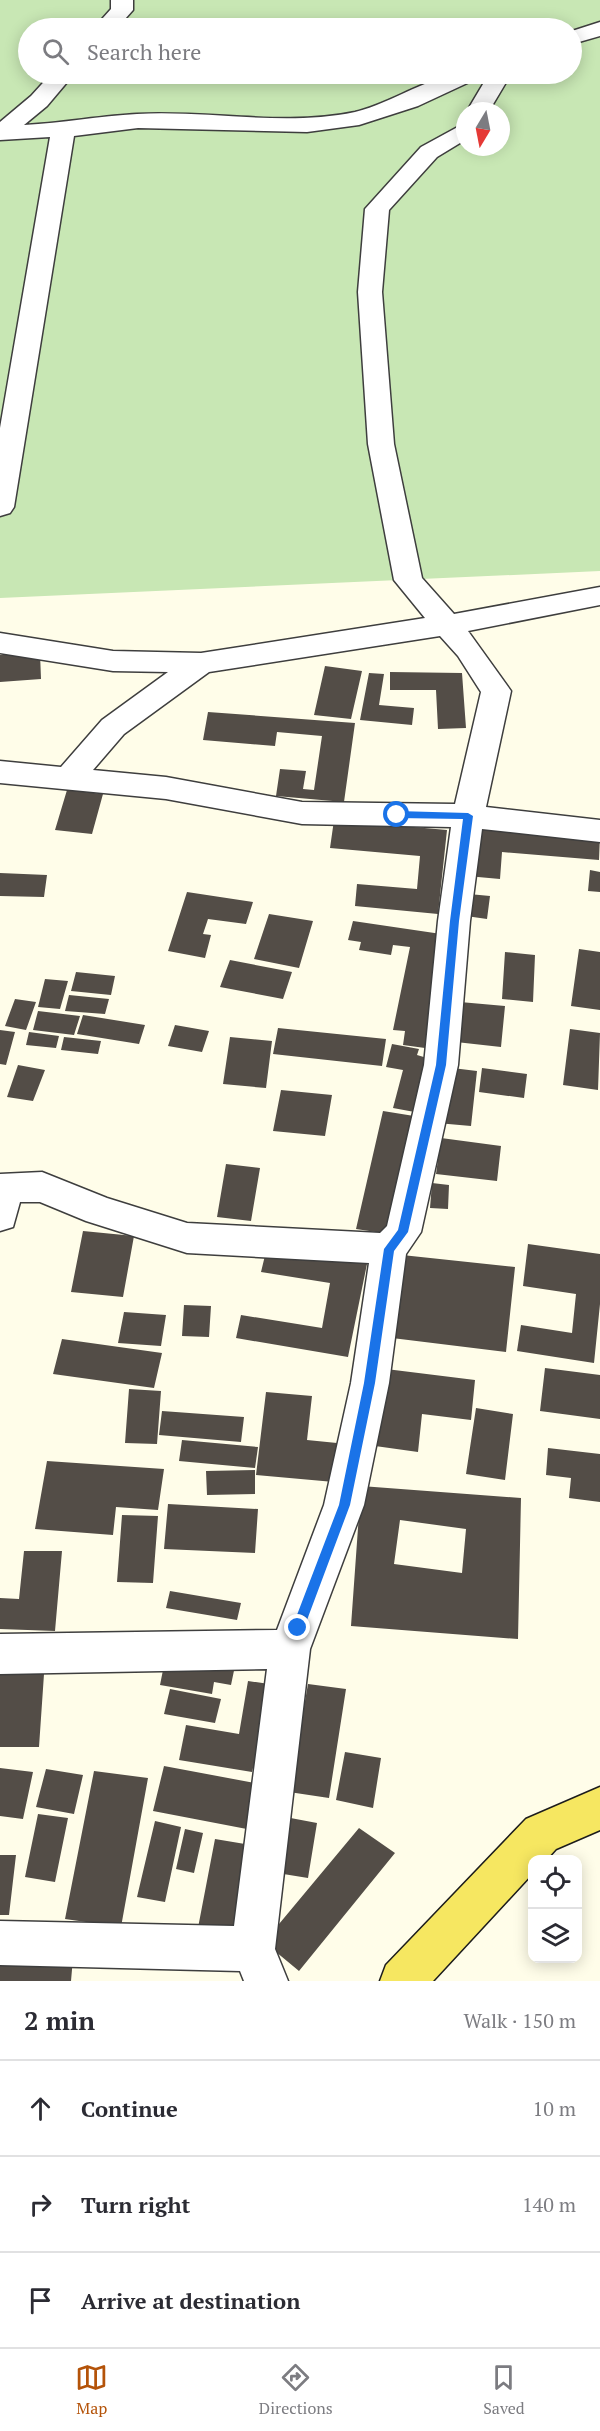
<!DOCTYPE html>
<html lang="en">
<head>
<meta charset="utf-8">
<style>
	body { margin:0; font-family:"PT Serif",serif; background:#f2f2f3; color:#2b2b33 }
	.controls { position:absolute; right:18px; bottom:18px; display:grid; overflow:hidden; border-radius:12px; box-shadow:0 3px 15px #0003 }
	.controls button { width:54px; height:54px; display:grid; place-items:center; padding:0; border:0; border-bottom:2px solid #e1e1e2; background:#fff; color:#2b2b33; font:30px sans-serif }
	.compass { position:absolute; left:456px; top:102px; width:54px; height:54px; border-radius:50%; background:#fff; box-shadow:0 3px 15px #0003; rotate:190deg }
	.stop { position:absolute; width:18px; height:18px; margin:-14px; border:4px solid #1a73e8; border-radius:50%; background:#fff }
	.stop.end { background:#1a73e8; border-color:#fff; box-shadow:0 2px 6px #0008 }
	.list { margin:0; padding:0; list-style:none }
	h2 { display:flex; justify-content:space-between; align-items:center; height:78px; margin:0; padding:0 24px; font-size:26px }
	h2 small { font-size:20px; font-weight:400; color:#7c7c81 }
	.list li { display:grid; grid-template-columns:39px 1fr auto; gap:18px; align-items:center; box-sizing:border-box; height:96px; padding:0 24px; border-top:2px solid #e1e1e2 }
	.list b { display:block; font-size:22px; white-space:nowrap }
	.list em { font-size:20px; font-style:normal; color:#7c7c81 }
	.icon { flex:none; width:33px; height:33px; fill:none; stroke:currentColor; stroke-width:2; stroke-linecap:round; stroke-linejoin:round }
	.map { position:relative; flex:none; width:600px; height:1981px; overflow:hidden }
	.search { position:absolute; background:#fff; box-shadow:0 3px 15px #0003; left:18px; right:18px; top:18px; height:66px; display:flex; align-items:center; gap:15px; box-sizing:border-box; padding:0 21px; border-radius:33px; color:#7c7c81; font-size:22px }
	.sheet { height:366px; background:#fff }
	nav { display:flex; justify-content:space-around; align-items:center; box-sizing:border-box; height:84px; border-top:2px solid #e1e1e2; background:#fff; font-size:16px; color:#7c7c81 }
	nav a { display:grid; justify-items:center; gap:3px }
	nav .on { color:#b45309 }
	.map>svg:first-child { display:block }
</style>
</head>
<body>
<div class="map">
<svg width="600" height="1981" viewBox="0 0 600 1981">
	<rect width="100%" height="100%" fill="#fffde9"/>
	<path fill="#c8e7b4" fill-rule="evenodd" d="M 0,0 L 600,0 L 600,571 L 0,598 ZM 28,28 L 572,28 L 572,74 L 28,74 ZM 465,111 L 501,111 L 501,147 L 465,147 Z"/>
	<path fill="#534d47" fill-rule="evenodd" d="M 40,653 L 41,679 L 0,682 L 0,655 Z
		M 325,666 L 362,671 L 351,719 L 314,715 Z
		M 390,672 L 462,673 L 466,728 L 438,729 L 436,690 L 390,690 Z
		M 369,673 L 384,674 L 379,705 L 414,708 L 412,725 L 360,720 Z
		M 208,712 L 355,723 L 344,802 L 276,796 L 280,769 L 306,771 L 303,789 L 314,790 L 322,736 L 277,732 L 275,746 L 203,740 Z
		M 67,790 L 103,794 L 92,834 L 55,830 Z
		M 334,820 L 447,830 L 438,914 L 355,906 L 357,884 L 417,889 L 420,856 L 330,848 Z
		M 471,825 L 600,835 L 599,860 L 502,852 L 500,879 L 467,876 Z
		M 590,870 L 600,872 L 600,892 L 588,891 Z
		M 0,873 L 47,875 L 44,897 L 0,896 Z
		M 187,892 L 253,902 L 246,924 L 208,919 L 203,934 L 211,935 L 205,958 L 168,951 Z
		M 469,894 L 490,896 L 487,919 L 466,916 Z
		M 269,914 L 313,921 L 299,968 L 254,959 Z
		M 353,921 L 448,935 L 425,1048 L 403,1045 L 405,1031 L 393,1030 L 410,947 L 393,945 L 391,955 L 359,950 L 361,942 L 348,940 Z
		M 579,949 L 600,952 L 600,1010 L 571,1006 Z
		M 505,952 L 535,955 L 533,1002 L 502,999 Z
		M 230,960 L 292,972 L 283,999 L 220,987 Z
		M 76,972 L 115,976 L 111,995 L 71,991 Z
		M 45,979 L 68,981 L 60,1009 L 38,1007 Z
		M 69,995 L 109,999 L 105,1014 L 65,1011 Z
		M 15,999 L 36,1002 L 26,1030 L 5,1026 Z
		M 460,1002 L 505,1006 L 501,1047 L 456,1042 Z
		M 38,1011 L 80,1016 L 74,1035 L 33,1030 Z
		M 83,1015 L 145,1025 L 139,1044 L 77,1034 Z
		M 175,1025 L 209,1031 L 202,1052 L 168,1046 Z
		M 278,1028 L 386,1039 L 382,1066 L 273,1054 Z
		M 570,1029 L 600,1033 L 598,1090 L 563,1085 Z
		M 0,1030 L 15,1032 L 6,1065 L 0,1064 Z
		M 29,1032 L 59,1036 L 56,1048 L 26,1045 Z
		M 64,1037 L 101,1041 L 98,1054 L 61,1050 Z
		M 230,1037 L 272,1041 L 266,1088 L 223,1084 Z
		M 392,1044 L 419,1049 L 417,1055 L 427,1058 L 420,1113 L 393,1108 L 403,1070 L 386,1067 Z
		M 18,1065 L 45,1070 L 33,1101 L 7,1097 Z
		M 444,1067 L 477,1071 L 471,1126 L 437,1123 Z
		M 482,1068 L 527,1074 L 524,1098 L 479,1092 Z
		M 281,1090 L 332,1095 L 325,1136 L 273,1131 Z
		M 383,1111 L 414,1116 L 389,1234 L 356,1229 Z
		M 441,1138 L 501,1146 L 497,1181 L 436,1174 Z
		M 226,1164 L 260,1168 L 251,1221 L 217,1217 Z
		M 432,1183 L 449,1185 L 448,1209 L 430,1208 Z
		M 83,1231 L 134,1236 L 123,1297 L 71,1292 Z
		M 268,1243 L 368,1259 L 348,1357 L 236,1338 L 241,1315 L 322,1328 L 330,1283 L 261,1272 Z
		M 528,1244 L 600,1254 L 600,1304 L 594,1363 L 517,1351 L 521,1325 L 572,1333 L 576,1294 L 523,1286 Z
		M 402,1255 L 515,1267 L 506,1352 L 392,1338 Z
		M 184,1305 L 211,1306 L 209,1337 L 182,1336 Z
		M 124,1312 L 166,1315 L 161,1346 L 118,1343 Z
		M 62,1339 L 162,1353 L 154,1388 L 53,1374 Z
		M 378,1368 L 475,1380 L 471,1420 L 422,1414 L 418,1452 L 368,1445 Z
		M 545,1368 L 600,1375 L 600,1419 L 540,1411 Z
		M 129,1389 L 161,1391 L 157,1444 L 125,1443 Z
		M 266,1392 L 312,1396 L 307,1440 L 337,1443 L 334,1482 L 256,1475 Z
		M 476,1408 L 513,1414 L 505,1480 L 466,1474 Z
		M 162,1411 L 244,1417 L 241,1442 L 159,1435 Z
		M 182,1440 L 258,1447 L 255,1468 L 179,1461 Z
		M 548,1448 L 600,1454 L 600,1502 L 569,1498 L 571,1478 L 546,1475 Z
		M 47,1461 L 164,1469 L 158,1510 L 116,1507 L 113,1535 L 35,1529 Z
		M 255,1470 L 255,1494 L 207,1495 L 206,1471 Z
		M 361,1486 L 521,1498 L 518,1639 L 351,1626 ZM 400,1520 L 466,1529 L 462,1573 L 394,1564 Z
		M 168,1504 L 258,1509 L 255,1553 L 164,1549 Z
		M 122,1515 L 158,1516 L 153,1583 L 117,1582 Z
		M 24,1551 L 62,1551 L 55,1631 L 0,1629 L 0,1598 L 19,1599 Z
		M 170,1591 L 241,1603 L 237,1620 L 166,1608 Z
		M 165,1660 L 236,1661 L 231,1685 L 214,1682 L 212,1694 L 160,1685 Z
		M 0,1673 L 44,1674 L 39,1747 L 0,1747 Z
		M 248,1681 L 276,1685 L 261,1769 L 253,1768 L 252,1772 L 179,1760 L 186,1725 L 239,1734 Z
		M 308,1684 L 346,1689 L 329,1798 L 289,1792 Z
		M 170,1689 L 221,1699 L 215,1723 L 164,1714 Z
		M 345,1752 L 381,1758 L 373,1808 L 336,1800 Z
		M 164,1766 L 260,1784 L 252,1830 L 153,1811 Z
		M 0,1768 L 33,1772 L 23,1819 L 0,1816 Z
		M 46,1769 L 83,1775 L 74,1814 L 36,1807 Z
		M 94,1771 L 148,1778 L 121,1927 L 65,1919 Z
		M 38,1814 L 68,1818 L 55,1882 L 25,1877 Z
		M 280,1816 L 317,1823 L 308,1878 L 271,1872 Z
		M 155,1821 L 181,1827 L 165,1902 L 137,1897 Z
		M 359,1828 L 395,1853 L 299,1971 L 264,1942 Z
		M 185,1829 L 203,1833 L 194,1873 L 176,1869 Z
		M 215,1839 L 251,1845 L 233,1939 L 197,1933 Z
		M 0,1855 L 16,1855 L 9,1915 L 0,1915 Z
		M 0,1955 L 73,1958 L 71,1981 L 0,1981 Z"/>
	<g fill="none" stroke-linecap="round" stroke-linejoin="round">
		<defs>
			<path id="minor" d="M 111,0 L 133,0 L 133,10 L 117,28 L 94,28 L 111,9 Z
				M 600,22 L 600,36 L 572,44 L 572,31 Z
				M 51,74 L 74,74 L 47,106 L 24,125 C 62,123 100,116 137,114 C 210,110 284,127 355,112 C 397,102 436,69 479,74 L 476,79 L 418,106 L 359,125 L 307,132 L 138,128 L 74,136 L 14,507 L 10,513 L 0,516 L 0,428 L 50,137 L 0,140 L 0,122 L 31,96 Z
				M 489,74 L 511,74 L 489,111 L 467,111 Z
				M 465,123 L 465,140 L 437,157 L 389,210 L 382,292 L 394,444 L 422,578 L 454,614 L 600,587 L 600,605 L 468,631 L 511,691 L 486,807 L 600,820 L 600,842 L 482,829 L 470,921 L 458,1065 L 421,1232 L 406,1254 L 389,1383 L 364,1505 L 310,1649 L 275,1949 L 288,1981 L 244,1981 L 240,1971 L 0,1965 L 0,1921 L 234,1926 L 267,1669 L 0,1674 L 0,1634 L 277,1630 L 324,1505 L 351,1383 L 369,1263 L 187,1253 L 86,1221 L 40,1202 L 20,1202 L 13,1227 L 0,1231 L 0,1174 L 42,1172 L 107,1198 L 187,1223 L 380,1233 L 387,1226 L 424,1065 L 438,921 L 451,827 L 302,824 L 166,799 L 0,783 L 0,761 L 61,767 L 102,720 L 168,672 L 113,671 L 0,653 L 0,633 L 113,651 L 201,653 L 425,618 L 394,580 L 368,444 L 358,292 L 365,209 L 421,147 ZM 440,636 L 458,656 L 481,692 L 455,804 L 302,802 L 166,777 L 93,770 L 124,734 L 209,672 Z"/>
			<path id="primary" d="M 600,1787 L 600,1830 L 556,1849 L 546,1860 L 532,1860 L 532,1874 L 433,1981 L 380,1981 L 386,1965 L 526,1819 Z"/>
		</defs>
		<use href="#minor" stroke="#3e3e3e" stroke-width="3"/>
		<use href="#primary" stroke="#1c1c1c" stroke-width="3"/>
		<use href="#minor" fill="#fff" fill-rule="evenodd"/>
		<use href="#primary" fill="#f6e761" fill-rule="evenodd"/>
	</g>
	<path fill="#1a73e8" d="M 397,811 L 468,813 L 473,816 L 459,921 L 446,1065 L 408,1232 L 394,1251 L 375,1383 L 350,1505 L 304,1628 L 298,1634 L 292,1628 L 339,1505 L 364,1383 L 384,1249 L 398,1230 L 436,1065 L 450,921 L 463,819 L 397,818 L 392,815 Z"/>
</svg>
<div class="controls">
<button><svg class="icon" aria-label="locate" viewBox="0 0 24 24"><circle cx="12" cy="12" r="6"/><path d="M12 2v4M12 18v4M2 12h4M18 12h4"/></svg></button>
<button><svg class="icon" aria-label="layers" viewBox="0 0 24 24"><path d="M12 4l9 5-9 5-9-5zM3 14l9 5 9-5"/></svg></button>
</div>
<svg class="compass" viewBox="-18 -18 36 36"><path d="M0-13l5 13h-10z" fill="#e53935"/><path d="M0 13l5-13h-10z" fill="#7c7c81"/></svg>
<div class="stop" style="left:397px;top:815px"></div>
<div class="stop end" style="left:298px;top:1628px"></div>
<div class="search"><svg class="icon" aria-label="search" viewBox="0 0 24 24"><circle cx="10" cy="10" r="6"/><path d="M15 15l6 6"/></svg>Search here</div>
</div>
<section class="sheet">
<h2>2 min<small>Walk · 150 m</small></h2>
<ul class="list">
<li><svg class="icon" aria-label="ahead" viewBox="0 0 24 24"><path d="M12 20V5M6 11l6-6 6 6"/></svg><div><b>Continue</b></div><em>10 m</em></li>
<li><svg class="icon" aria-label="right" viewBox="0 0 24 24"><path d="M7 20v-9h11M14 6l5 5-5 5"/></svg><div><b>Turn right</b></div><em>140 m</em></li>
<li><svg class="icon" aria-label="arrive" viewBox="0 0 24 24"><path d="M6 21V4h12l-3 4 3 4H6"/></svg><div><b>Arrive at destination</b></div></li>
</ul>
</section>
<nav>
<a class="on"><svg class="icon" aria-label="map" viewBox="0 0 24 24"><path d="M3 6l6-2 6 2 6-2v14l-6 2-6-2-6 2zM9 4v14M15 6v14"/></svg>Map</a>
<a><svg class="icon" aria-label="directions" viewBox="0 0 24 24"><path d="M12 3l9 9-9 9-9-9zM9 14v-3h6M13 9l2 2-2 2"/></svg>Directions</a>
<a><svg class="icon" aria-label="saved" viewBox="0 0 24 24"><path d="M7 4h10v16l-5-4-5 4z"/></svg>Saved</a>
</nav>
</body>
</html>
